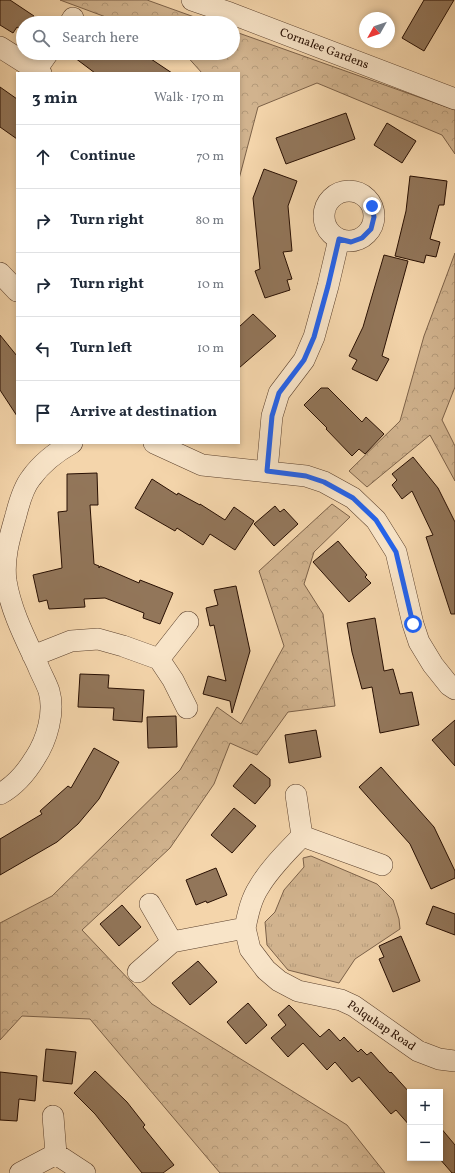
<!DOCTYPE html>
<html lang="en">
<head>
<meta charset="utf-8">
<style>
	body { margin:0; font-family:Vollkorn,serif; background:#f2f2f3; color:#1f2937 }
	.controls { position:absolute; right:12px; bottom:12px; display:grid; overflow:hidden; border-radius:0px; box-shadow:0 2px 6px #0003 }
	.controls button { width:36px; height:36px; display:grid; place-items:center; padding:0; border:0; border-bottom:1px solid #e0e1e3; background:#fff; color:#1f2937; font:20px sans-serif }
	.compass { position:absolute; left:359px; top:12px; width:36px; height:36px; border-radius:50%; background:#fff; box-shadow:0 2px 6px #0003; rotate:230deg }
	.stop { position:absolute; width:12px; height:12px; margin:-9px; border:3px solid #2563eb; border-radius:50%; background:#fff }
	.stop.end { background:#2563eb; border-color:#fff; box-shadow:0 1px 4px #0008 }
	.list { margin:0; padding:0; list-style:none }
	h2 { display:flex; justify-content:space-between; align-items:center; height:52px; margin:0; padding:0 16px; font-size:17px }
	h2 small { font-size:13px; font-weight:400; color:#747a83 }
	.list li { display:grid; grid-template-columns:26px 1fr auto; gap:12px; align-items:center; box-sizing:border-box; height:64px; padding:0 16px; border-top:1px solid #e0e1e3 }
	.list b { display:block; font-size:15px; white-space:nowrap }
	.list em { font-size:13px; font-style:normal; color:#747a83 }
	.icon { flex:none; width:22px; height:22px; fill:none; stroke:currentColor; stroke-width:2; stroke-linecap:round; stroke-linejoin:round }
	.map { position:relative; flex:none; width:455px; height:1173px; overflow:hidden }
	.search { position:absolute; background:#fff; box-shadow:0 2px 6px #0003; left:16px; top:16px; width:224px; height:44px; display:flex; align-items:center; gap:10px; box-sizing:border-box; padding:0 14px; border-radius:22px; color:#747a83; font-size:15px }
	.panel { position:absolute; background:#fff; box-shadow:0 2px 6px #0003; left:16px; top:72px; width:224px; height:372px; border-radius:0px }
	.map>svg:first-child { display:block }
</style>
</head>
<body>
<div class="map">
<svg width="455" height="1173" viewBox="0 0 455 1173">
	<defs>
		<pattern id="grass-tufts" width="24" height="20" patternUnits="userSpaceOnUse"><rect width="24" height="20" fill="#d1b38e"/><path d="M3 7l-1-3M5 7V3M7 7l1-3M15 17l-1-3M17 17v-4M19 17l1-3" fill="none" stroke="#b39979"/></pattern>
		<pattern id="forest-crowns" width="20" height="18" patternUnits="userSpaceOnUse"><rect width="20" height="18" fill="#d1b38e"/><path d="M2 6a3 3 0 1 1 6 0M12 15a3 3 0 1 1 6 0" fill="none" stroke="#b39979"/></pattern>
	</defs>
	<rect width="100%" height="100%" fill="#f4d5ab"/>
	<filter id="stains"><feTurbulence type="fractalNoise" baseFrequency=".005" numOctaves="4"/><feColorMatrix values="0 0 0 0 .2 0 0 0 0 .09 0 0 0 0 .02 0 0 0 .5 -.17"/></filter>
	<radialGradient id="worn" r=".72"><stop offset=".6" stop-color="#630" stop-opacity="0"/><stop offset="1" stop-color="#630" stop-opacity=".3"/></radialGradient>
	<path fill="url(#grass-tufts)" stroke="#7c6148" d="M 311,856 L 377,884 L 393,900 L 399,919 L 400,929 L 355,959 L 339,983 L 288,970 L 267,945 L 265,922 L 275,912 L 284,890 L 304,867 L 303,858 Z"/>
	<path fill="url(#forest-crowns)" stroke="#7c6148" d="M 60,0 L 147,0 L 211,23 L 122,23 Z
		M 233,31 L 455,110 L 455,154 L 442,135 L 317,83 L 258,107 L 239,179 L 239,73 L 202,73 L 184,53 L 233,53 Z
		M 455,253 L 455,387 L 442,420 L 455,446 L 455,481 L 430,435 L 367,487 L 349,471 L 400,421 L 424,336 Z
		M 332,504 L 350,517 L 314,552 L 304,584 L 323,614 L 335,706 L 288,712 L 257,755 L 230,743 L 214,784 L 170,848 L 82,930 L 152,1004 L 347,1125 L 385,1173 L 220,1173 L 90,1019 L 22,1016 L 0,1040 L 0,923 L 52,896 L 180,770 L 217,707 L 241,724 L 284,646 L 259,571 Z"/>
	<path fill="#92765a" stroke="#280f02" d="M 0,0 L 10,0 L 34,16 L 30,23 L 23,23 L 23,31 L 17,27 L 13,33 L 0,25 Z
		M 424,0 L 454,0 L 424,51 L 402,38 Z
		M 79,53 L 142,53 L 172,73 L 95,73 L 75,58 Z
		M 0,87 L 17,99 L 17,139 L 0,127 Z
		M 346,113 L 355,139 L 286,164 L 276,138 Z
		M 387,123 L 416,141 L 402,163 L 374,145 Z
		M 264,169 L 297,181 L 288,206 L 292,251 L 283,252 L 292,279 L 287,280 L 290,290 L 265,298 L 255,271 L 260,269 L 253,198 Z
		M 410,176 L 447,181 L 444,205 L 439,205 L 430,239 L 440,242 L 436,257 L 426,255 L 424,263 L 395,256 L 406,211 Z
		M 384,255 L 408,261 L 382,356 L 389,359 L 377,381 L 352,369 L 357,360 L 349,356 L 363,327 Z
		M 253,314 L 276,336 L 239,368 L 239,327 Z
		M 0,335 L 17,356 L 17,416 L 0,390 Z
		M 321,388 L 328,388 L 362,422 L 366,417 L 384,434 L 365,454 L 359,449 L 352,456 L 326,429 L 327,428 L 304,405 Z
		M 413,457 L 438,488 L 455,522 L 455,614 L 451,614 L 426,537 L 433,535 L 412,491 L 402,499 L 392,485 L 397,480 L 392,474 Z
		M 97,473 L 98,505 L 90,505 L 94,564 L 99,566 L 99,568 L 100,566 L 139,583 L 140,580 L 173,593 L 160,624 L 143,618 L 144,613 L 105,598 L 84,599 L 85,607 L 49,609 L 47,600 L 39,602 L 33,575 L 62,568 L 58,512 L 67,511 L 67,474 Z
		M 152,479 L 177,495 L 178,493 L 200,505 L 200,504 L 225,520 L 234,507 L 254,521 L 235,550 L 210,534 L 203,545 L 177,528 L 175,531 L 135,508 Z
		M 275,506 L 280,512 L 284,509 L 298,524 L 274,546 L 254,524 Z
		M 338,541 L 367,575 L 365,577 L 371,583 L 349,602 L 313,562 Z
		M 236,586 L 250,651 L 232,713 L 230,701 L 203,694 L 208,676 L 226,681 L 214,625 L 210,626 L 206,608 L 218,605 L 214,590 Z
		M 375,618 L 384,671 L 393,669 L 400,694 L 412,692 L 419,725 L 380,733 L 372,687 L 362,689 L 352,652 L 347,623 Z
		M 80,674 L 109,675 L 108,688 L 144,690 L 142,722 L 113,720 L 114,708 L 78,707 Z
		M 176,716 L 177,747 L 148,748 L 147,717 Z
		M 455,720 L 455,766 L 432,740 Z
		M 316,730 L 321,757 L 289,763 L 285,735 Z
		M 94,748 L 119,762 L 99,799 L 78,824 L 57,842 L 0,875 L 0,839 L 42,814 L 40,811 L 68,786 L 71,788 Z
		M 251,764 L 270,779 L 270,786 L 255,804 L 233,786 Z
		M 381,767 L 434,827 L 455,871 L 455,878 L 431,889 L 410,844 L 359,787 Z
		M 234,808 L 256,826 L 232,853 L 211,835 Z
		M 216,868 L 227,895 L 207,903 L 206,901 L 196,905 L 186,880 Z
		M 122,905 L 141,927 L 119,946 L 100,924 Z
		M 433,906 L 455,914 L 455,935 L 426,924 Z
		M 401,936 L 420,981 L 393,992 L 379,959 L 384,957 L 379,946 Z
		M 198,961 L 217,982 L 190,1005 L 172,983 Z
		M 248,1003 L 267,1025 L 246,1044 L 227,1022 Z
		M 289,1005 L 320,1037 L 329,1029 L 340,1041 L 344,1037 L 358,1052 L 361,1049 L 367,1055 L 371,1052 L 390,1073 L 391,1072 L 410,1093 L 410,1126 L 396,1110 L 391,1114 L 359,1077 L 352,1082 L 335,1062 L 327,1070 L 303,1043 L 288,1057 L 271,1038 L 286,1025 L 278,1015 Z
		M 46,1049 L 76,1052 L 72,1084 L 43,1081 Z
		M 95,1071 L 127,1102 L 145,1125 L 143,1127 L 174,1165 L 163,1173 L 142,1173 L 95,1114 L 74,1093 Z
		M 0,1072 L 37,1076 L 35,1101 L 19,1099 L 17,1121 L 0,1120 Z
		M 440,1127 L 455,1145 L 455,1173 L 452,1173 L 439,1158 Z"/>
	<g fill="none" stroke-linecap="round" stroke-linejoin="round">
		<defs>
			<path id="street" d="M 192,0 L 230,13 L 455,99
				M 70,23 L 73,18
				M 0,47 L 41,73
				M 36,70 L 48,53
				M324 216a25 25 0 1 1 50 0a25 25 0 1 1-50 0Z
				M 0,273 L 17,291
				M 154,443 L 202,465 L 306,476 L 324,482 L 353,498 L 376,520 L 396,552 L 413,624 L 419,642 L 433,665 L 449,685 L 455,689
				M 267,471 L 272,416 L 279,393 L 304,360 L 314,337 L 328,286 L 339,239
				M 33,656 L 71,641 L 98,639 L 123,646 L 159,659 L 173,680 L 187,708
				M 159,659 L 188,622
				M 0,794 C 16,785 26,773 35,758 C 47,740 55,712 49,691 C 46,682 41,674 38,666 C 25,638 11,611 6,581 C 3,558 10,536 16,515 C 19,503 23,488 31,478 C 41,464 56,452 72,443
				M 296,795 L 302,836
				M 150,904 L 172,942
				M 245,928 C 248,914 251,899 259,887 C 270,868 287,852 302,836 L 382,865
				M 138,972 L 172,942 L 245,928 L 250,949 L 266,970 L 279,981 L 298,991 L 341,1000 L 354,1006 L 418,1051 L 439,1059 L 455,1061
				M 53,1116 L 56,1154
				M 20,1173 L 56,1154 L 85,1173"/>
		</defs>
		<use href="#street" stroke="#5b402c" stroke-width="22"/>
		<use href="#street" stroke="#f8e4c8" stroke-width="21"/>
	</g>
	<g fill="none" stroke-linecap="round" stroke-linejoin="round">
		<path stroke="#2563eb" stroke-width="5" d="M 372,206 L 374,217 L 371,229 L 362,238 L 351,242 L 339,239 L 328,286 L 314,337 L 304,360 L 279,393 L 272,416 L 267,471 L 306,476 L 324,482 L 353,498 L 376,520 L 396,552 L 413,624"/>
	</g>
	<g text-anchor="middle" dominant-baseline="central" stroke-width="4" stroke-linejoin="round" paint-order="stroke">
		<g font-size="12" fill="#280f02" stroke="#f8e4c8">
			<text transform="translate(324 49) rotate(21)">Cornalee Gardens</text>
			<text transform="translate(381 1026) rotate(34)">Polquhap Road</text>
		</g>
	</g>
	<rect width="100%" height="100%" filter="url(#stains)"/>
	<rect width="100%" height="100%" fill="url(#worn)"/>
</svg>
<div class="controls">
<button>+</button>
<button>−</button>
</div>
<svg class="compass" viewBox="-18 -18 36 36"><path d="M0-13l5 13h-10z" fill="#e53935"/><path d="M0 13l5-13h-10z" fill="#747a83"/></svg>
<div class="stop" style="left:413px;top:624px"></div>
<div class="stop end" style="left:372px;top:206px"></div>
<div class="search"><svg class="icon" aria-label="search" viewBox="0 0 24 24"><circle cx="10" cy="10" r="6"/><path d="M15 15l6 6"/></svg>Search here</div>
<section class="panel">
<h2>3 min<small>Walk · 170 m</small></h2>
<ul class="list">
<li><svg class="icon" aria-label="ahead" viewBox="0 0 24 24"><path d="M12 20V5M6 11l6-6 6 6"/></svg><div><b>Continue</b></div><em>70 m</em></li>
<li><svg class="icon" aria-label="right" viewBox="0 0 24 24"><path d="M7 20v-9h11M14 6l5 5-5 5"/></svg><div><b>Turn right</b></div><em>80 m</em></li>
<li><svg class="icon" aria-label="right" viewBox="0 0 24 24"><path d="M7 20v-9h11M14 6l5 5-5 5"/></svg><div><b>Turn right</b></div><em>10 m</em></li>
<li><svg class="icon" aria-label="left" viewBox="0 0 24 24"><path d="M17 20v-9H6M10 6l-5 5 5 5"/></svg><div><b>Turn left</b></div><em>10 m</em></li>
<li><svg class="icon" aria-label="arrive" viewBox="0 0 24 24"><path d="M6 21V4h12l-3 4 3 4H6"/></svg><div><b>Arrive at destination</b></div></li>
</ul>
</section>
</div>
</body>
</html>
